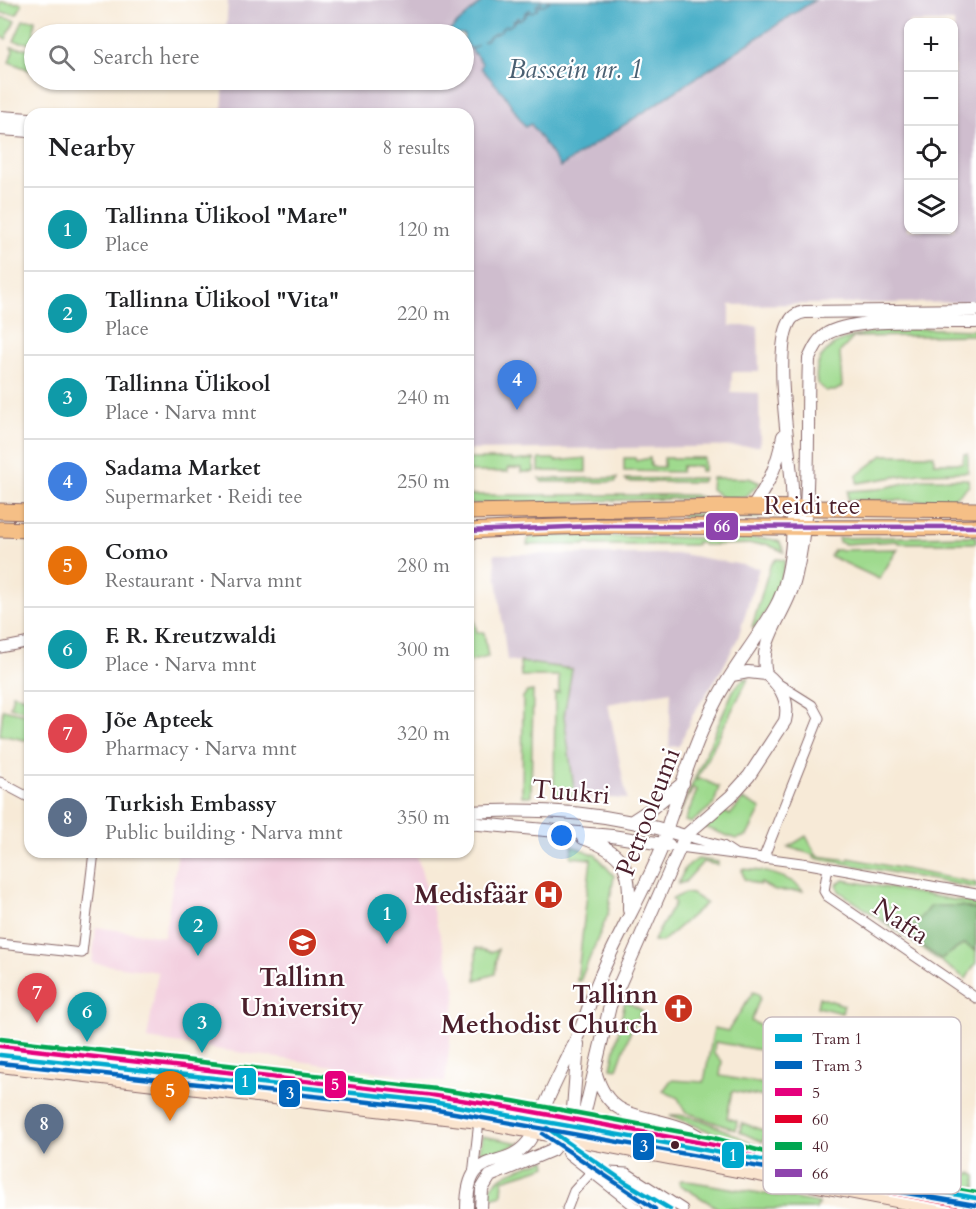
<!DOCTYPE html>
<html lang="en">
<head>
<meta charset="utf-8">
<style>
	body { margin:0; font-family:Cardo,serif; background:#f6f6f6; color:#202124 }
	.controls { position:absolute; right:18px; top:18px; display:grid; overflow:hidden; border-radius:12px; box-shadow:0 2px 4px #0004 }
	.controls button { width:54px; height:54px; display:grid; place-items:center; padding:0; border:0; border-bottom:2px solid #e0e0e0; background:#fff; color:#202124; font:30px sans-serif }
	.you { position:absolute; left:562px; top:836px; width:21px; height:21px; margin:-15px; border:4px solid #fff; border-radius:50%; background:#1a73e8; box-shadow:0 0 0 9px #1a73e833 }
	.badge { display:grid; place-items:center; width:39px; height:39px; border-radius:50%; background:#c8321e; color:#fff; font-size:20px; font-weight:700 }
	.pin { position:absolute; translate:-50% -50px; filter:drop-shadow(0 2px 3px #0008) }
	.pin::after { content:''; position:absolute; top:32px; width:21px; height:18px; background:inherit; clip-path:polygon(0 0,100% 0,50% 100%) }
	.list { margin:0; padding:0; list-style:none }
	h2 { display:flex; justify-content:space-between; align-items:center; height:78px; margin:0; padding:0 24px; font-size:26px }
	h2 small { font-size:20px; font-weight:400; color:#757577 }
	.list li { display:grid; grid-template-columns:39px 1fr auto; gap:18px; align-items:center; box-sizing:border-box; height:84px; padding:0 24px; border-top:2px solid #e0e0e0 }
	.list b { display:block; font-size:22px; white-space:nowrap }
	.list p { margin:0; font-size:20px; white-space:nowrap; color:#757577 }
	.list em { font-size:20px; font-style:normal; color:#757577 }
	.icon { flex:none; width:33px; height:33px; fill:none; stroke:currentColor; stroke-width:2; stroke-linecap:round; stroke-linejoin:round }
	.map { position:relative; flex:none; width:976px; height:1209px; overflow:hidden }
	.search { position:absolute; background:#fff; box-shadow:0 2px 4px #0004; left:24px; top:24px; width:450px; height:66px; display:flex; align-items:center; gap:15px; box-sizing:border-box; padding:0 21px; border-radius:33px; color:#757577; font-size:22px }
	.panel { position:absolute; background:#fff; box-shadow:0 2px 4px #0004; left:24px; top:108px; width:450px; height:750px; border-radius:18px }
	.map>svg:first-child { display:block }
</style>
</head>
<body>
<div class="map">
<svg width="976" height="1209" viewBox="0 0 976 1209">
	<rect width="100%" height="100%" fill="#fff"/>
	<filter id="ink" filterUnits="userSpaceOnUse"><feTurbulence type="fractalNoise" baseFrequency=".0167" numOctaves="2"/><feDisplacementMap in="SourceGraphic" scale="12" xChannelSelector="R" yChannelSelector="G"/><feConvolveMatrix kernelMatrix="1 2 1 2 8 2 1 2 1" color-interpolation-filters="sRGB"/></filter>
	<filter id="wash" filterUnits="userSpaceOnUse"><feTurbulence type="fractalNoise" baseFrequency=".008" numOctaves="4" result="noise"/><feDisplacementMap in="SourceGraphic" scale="24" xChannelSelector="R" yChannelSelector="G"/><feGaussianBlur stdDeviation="1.35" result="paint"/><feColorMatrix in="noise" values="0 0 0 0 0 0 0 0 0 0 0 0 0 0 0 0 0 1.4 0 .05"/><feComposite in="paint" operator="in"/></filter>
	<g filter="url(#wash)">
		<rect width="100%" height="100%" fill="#f7ead7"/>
		<path fill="#f3cfdf" d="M 178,852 L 416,852 L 456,991 L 445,1082 L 147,1039 L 158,972 L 92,963 L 96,927 L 164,937 Z"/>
		<path fill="#cfbdce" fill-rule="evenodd" d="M 228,0 L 484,0 L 450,30 L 458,34 L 226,34 Z
			M 813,0 L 976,0 L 976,302 L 730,305 L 730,326 L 758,326 L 759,372 L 732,372 L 731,392 L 759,393 L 760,446 L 468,450 L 468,114 L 222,114 L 224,80 L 464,80 L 464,41 L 483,63 L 481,68 L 504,94 L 525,126 L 531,123 L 535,126 L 560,166 ZM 908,22 L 954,22 L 954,230 L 908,230 Z
			M 494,554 L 682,554 L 759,568 L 738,638 L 721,671 L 693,714 L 679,746 L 669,747 L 671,691 L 608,704 L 627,799 L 575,796 L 564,716 L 571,670 L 507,660 Z"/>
		<path fill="#9fda8e" stroke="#747c5c" stroke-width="1.5" d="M 0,2 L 21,3 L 22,5 L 17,14 L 0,13 Z
			M 0,17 L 15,20 L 6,39 L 0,36 Z
			M 23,20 L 35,20 L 33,44 L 14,41 Z
			M 11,47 L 32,49 L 32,71 L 9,62 L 13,51 Z
			M 976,330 L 976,335 L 854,337 L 840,352 L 842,387 L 835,391 L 826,391 L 817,383 C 806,316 935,330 976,330 Z
			M 964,454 L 968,454 L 968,472 L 919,473 L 857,483 L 857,475 L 883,455 L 934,455 L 934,463 L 963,463 Z
			M 586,458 L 586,472 L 539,471 L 539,459 L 554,459 L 555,461 Z
			M 624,458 L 635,458 L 636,461 L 650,458 L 651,467 L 664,467 L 664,458 L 704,458 L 704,471 L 700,471 L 700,466 L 682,466 L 681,472 L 624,471 Z
			M 468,459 L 512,459 L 512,461 L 534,459 L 534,472 L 521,472 L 521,468 L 508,468 L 508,472 L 468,472 Z
			M 617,478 L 616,482 L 542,482 L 540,479 Z
			M 704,478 L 701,482 L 628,482 L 625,479 Z
			M 712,478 L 749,478 L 760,483 L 745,497 L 724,499 L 711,489 Z
			M 922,479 L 968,479 L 969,486 L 950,501 L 848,500 L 848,491 L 879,489 Z
			M 468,495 L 693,495 L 705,498 L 468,504 Z
			M 682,514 L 760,514 L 759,518 L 682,517 Z
			M 537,535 L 771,539 L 780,542 L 784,552 L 766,544 L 703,545 L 703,543 L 696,542 L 696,545 L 593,545 L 586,543 L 585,545 L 527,545 L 528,539 Z
			M 976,536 L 976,543 L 898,543 L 897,541 L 845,544 L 839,542 L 838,538 Z
			M 898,549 L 879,579 L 830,556 L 834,550 Z
			M 776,559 L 785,560 C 781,587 771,607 754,628 L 752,627 L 770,566 Z
			M 468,612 L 472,612 L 477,632 L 484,632 L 488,657 L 468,662 Z
			M 520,662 L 572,669 L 564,716 L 575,796 L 554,796 L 555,693 L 559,693 L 559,676 L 521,676 Z
			M 749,677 L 696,781 L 700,778 L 719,787 L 714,804 L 691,823 L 685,821 L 697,790 L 693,788 L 677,819 L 733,691 L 741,681 Z
			M 533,691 L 531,796 L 522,796 L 523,697 L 527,692 Z
			M 13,694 L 29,698 L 30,695 L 30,712 L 10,707 Z
			M 3,709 L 30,715 L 30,741 L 0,735 Z
			M 743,799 L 761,809 L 747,836 L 736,839 L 704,827 L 723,811 L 730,815 Z
			M 806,836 L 817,856 L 848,860 L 849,858 L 976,883 L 976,888 L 814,858 L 814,855 L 788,847 Z
			M 572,846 L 596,855 L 614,876 L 608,914 L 580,981 L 577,981 L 591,859 L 571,857 Z
			M 698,859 L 718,862 L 718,865 L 703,862 L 685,882 L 678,884 L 685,868 Z
			M 742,869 C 761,870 791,875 803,891 L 775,891 L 761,883 L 759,885 L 744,879 Z
			M 844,880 L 976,904 L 976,963 L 966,979 L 839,891 L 837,884 Z
			M 685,893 L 692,894 L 706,903 L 662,942 L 653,941 L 675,903 L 672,899 Z
			M 476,948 L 491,952 L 498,949 L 495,974 L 476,980 Z
			M 753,992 L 759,994 L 760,998 L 751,1021 L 762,1026 L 762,1037 L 835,1050 L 838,1059 L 777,1048 L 776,1053 L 715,1042 L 714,1054 L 722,1061 L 720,1076 L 770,1085 L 772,1077 L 776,1078 L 773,1093 L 769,1098 L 732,1091 L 727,1118 L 737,1121 L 736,1130 L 685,1112 L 678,1098 L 663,1091 L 671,1080 L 704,1082 L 714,1028 L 728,1031 Z
			M 819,997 L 844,1005 L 842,1013 L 817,1007 Z
			M 625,1001 L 642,1010 L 631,1030 L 617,1069 L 611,1068 Z
			M 670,1115 C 702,1113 736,1138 766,1149 C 779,1153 792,1156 805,1162 L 805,1164 L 775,1159 Z
			M 742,1123 L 765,1131 L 763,1142 L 740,1132 Z
			M 482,1136 L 520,1143 L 479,1160 Z
			M 546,1160 L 547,1166 L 544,1167 L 503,1180 L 502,1195 L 487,1199 C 490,1174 526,1166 546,1160 Z
			M 971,1173 L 976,1176 L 976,1188 L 947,1183 Z
			M 682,1180 L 819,1203 L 816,1209 L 719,1209 L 680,1185 L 679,1181 Z"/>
		<path fill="#7fba79" stroke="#646c52" stroke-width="1.5" d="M 930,906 L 962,906 L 976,910 L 976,951 L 964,944 L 941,959 L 884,920 L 886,915 L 914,926 Z"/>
		<path fill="#49afc8" stroke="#4a677a" stroke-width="1.5" d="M 484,0 L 815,0 L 560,167 L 531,124 L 525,127 L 504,94 L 481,68 L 482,63 L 464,41 L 464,34 L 452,34 L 449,31 Z"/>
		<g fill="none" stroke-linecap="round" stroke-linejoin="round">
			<path stroke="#4a6072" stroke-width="1.5" stroke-dasharray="8 6" stroke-linecap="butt" d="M 512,23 L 549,0
				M 489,37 L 544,0
				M 471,49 L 552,0"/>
		</g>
	</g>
	<g filter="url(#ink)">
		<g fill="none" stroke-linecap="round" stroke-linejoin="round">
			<defs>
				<path id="minor" d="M 0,648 L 30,642
					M 0,782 L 30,798
					M 685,836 L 723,846 L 735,854
					M 680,847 L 809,864 L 976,894
					M 763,859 L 819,718 L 812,705 L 777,683
					M 828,867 L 824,891 L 827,896 L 976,998
					M 0,944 L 82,953 L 94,852
					M 563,1137 L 568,1154 L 638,1209
					M 592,1171 L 627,1173 L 683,1209
					M 473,1175 L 479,1121
					M 567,1209 L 574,1191 L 592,1171"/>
				<path id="tertiary" d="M 0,117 L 30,119
					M 0,129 L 30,131
					M 753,507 C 770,481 777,466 783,436
					M 732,675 L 748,672 L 766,674
					M 468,812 C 544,807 613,813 685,836
					M 632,821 L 652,808 L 683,783
					M 468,823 L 612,836 L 669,845
					M 583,838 C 626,853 630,867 629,910
					M 578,1044 L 573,1109 L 583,1127 L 610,1144
					M 596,1074 C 610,1122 643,1113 682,1128 C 691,1131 699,1137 707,1142
					M 467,1209 C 467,1144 503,1174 528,1142 C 534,1135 537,1123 541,1115 C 552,1087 567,1061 579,1033 C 587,1014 592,995 600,977 C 619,932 645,890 663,845 C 666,836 667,825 671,816 C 684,776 699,732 719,695 C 736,664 759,637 776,606 C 794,572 794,525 792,487 C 790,451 773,353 789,323 C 792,316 798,313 805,312 L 976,310
					M 481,1209 L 482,1189 L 490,1176 L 552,1150 L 585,1111 L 610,1006 L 685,836 L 731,796 L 749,776 L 785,721 C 790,701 781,686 766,674 C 757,640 788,611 795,579 C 813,506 806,432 809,359 C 814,348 818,339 828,333 C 861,316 938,323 976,322"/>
				<path id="secondary" d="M 0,1046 L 435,1096 L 512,1108 L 713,1145 L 791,1167 L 976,1201
					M 0,1065 L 479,1121 L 944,1209"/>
				<path id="primary" d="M 0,511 L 30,512
					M 468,512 L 729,507 L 976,510
					M 0,529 L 30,530
					M 468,531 C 637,520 807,531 976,527"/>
			</defs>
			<use href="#minor" stroke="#876667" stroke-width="11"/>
			<use href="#tertiary" stroke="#876667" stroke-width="14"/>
			<use href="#secondary" stroke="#876667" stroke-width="16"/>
			<use href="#primary" stroke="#876667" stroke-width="17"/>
			<use href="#minor" stroke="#fff" stroke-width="9"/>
			<use href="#tertiary" stroke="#fff" stroke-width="12"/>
			<use href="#secondary" stroke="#fbe5cf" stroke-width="14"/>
			<use href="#primary" stroke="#f5bf86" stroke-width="15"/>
			<defs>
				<path id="bus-1" d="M 0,1046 L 435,1096 L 512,1108 L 713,1145 L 791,1167 L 976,1201"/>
				<path id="bus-2" d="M 0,1054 L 434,1103 L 511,1115 L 711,1152 L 790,1174 L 975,1208"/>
				<path id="bus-3" d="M 1,1039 L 436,1089 L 513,1101 L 714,1138 L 793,1160 L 976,1193"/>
				<path id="bus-4" d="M 468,531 L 595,526 L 976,527"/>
			</defs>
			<use href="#bus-1" stroke="#fff" stroke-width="9"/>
			<use href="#bus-2" stroke="#fff" stroke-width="9"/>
			<use href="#bus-3" stroke="#fff" stroke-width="9"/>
			<use href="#bus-4" stroke="#fff" stroke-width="9"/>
			<use href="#bus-1" stroke="#e5007d" stroke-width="4.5"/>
			<use href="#bus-2" stroke="#e4002b" stroke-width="4.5"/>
			<use href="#bus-3" stroke="#00a651" stroke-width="4.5"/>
			<use href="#bus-4" stroke="#8e44ad" stroke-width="4.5"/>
			<defs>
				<path id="tram-1" d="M 0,1055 L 427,1101 L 976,1198
					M 547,1128 L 625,1182 L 670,1209"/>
				<path id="tram-2" d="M 0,1063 L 426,1108 L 975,1205
					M 543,1134 L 655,1209"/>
			</defs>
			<use href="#tram-1" stroke="#fff" stroke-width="9"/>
			<use href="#tram-2" stroke="#fff" stroke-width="9"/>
			<use href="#tram-1" stroke="#00a9ce" stroke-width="4.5"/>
			<use href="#tram-2" stroke="#0065bd" stroke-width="4.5"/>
		</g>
	</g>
	<defs>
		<symbol id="hospital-disc" viewBox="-11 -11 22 22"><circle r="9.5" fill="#c8321e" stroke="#fff"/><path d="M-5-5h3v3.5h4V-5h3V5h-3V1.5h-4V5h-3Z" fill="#fff"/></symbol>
		<symbol id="university-disc" viewBox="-11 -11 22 22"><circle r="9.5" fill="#c8321e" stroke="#fff"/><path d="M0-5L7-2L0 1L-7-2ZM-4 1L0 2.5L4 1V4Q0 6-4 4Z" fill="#fff"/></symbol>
		<symbol id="church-disc" viewBox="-11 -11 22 22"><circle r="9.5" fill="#c8321e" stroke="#fff"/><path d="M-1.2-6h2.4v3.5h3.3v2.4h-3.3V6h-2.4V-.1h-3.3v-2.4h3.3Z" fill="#fff"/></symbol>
	</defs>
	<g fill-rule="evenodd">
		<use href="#hospital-disc" x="532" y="878" width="33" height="33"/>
		<use href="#university-disc" x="286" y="926" width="33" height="33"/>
		<use href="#church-disc" x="662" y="992" width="33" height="33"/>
	</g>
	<circle fill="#4a1f2b" stroke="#fff" stroke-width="2" cx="675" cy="1145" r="5"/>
	<g text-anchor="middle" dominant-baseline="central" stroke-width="4.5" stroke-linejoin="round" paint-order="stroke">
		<g font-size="26" fill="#4a1f2b" stroke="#fff">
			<text x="812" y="505">Reidi tee</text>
			<text transform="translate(571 792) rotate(5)">Tuukri</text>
			<text transform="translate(648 812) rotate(-69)">Petrooleumi</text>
			<text transform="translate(901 921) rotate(34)">Nafta</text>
		</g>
		<g font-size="26" font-weight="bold" fill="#4a1f2b" stroke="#fff" text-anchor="end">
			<text x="528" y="894">Medisfäär</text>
			<text x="302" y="977" text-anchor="middle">Tallinn<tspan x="302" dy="30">University</tspan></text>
			<text x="658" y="994">Tallinn<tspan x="658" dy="30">Methodist Church</tspan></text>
		</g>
		<g font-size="27" font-style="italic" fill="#4a6072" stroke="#fff">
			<text x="575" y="69">Bassein nr. 1</text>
		</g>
	</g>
	<rect x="763" y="1017" width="198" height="177" rx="9" fill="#fff" stroke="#c9bcbf" stroke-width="1.5"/>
	<rect x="775" y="1034" width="27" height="8" fill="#00a9ce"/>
	<rect x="775" y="1061" width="27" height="8" fill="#0065bd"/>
	<rect x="775" y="1088" width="27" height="8" fill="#e5007d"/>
	<rect x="775" y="1115" width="27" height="8" fill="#e4002b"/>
	<rect x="775" y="1142" width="27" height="8" fill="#00a651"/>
	<rect x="775" y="1169" width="27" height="8" fill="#8e44ad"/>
	<g font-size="16" fill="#4a1f2b">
		<text x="812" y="1044">Tram 1</text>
		<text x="812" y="1071">Tram 3</text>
		<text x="812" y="1098">5</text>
		<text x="812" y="1125">60</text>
		<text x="812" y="1152">40</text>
		<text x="812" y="1179">66</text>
	</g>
	<g stroke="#fff" stroke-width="2">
		<rect x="705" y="512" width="34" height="29" rx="6" fill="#8e44ad"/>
		<rect x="234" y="1067" width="23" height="29" rx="6" fill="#00a9ce"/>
		<rect x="324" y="1070" width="23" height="29" rx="6" fill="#e5007d"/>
		<rect x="278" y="1079" width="23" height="29" rx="6" fill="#0065bd"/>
		<rect x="632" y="1132" width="23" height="29" rx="6" fill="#0065bd"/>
		<rect x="721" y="1141" width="24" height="28" rx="6" fill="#00a9ce"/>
	</g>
	<g font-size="16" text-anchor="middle" font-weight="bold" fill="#fff">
		<text x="722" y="532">66</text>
		<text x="245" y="1087">1</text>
		<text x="335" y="1090">5</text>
		<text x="290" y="1099">3</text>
		<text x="644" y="1152">3</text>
		<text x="733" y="1161">1</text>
	</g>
</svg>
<div class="controls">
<button>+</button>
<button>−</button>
<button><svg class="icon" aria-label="locate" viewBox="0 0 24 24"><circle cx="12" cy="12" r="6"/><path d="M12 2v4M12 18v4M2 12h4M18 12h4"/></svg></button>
<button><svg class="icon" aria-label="layers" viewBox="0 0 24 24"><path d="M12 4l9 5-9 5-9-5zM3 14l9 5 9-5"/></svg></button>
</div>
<div class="you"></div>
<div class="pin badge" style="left:387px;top:944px;background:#0f9aa8">1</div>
<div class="pin badge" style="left:198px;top:956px;background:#0f9aa8">2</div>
<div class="pin badge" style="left:202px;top:1053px;background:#0f9aa8">3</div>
<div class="pin badge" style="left:517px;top:410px;background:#3f7fe0">4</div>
<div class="pin badge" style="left:170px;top:1121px;background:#e8710a">5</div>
<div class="pin badge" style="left:87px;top:1042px;background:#0f9aa8">6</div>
<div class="pin badge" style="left:37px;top:1023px;background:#e0444e">7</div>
<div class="pin badge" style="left:44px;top:1154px;background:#5c6f8a">8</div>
<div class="search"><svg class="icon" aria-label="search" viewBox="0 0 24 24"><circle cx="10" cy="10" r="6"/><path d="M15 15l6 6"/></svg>Search here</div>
<section class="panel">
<h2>Nearby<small>8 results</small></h2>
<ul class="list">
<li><span class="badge" style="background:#0f9aa8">1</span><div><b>Tallinna Ülikool &quot;Mare&quot;</b><p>Place</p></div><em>120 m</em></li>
<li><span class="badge" style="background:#0f9aa8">2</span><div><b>Tallinna Ülikool &quot;Vita&quot;</b><p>Place</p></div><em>220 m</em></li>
<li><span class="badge" style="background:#0f9aa8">3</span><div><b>Tallinna Ülikool</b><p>Place · Narva mnt</p></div><em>240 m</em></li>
<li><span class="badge" style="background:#3f7fe0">4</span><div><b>Sadama Market</b><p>Supermarket · Reidi tee</p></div><em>250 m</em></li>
<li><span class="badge" style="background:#e8710a">5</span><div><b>Como</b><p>Restaurant · Narva mnt</p></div><em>280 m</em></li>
<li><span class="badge" style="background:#0f9aa8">6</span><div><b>F. R. Kreutzwaldi</b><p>Place · Narva mnt</p></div><em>300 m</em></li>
<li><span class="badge" style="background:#e0444e">7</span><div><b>Jõe Apteek</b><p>Pharmacy · Narva mnt</p></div><em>320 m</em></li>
<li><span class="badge" style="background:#5c6f8a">8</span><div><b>Turkish Embassy</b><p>Public building · Narva mnt</p></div><em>350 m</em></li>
</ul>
</section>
</div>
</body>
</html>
